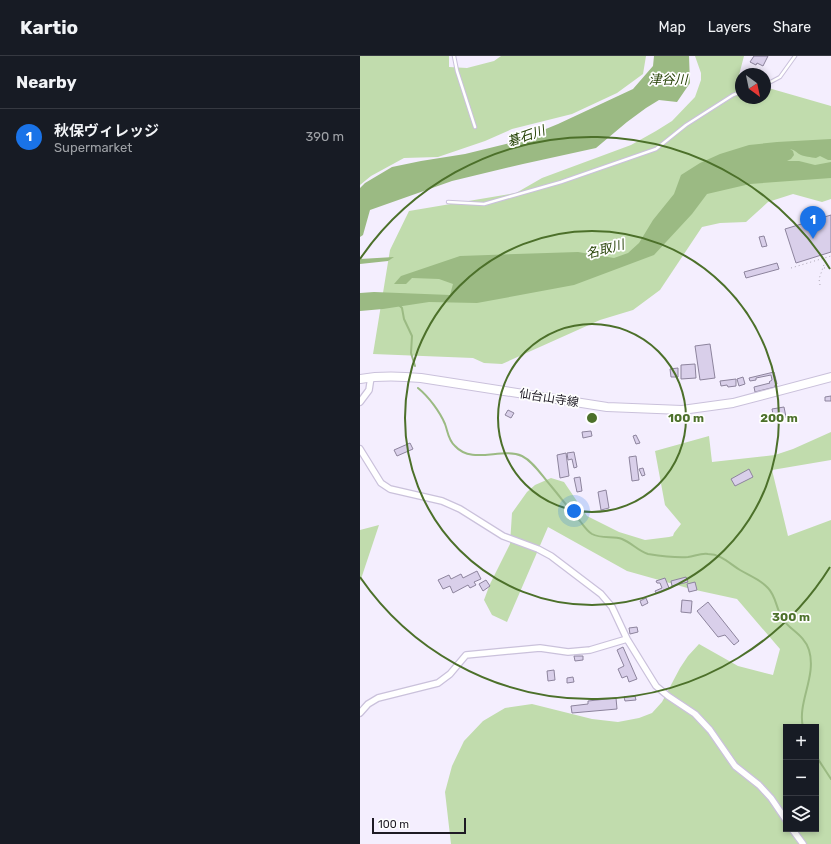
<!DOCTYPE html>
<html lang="en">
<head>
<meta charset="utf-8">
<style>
	body { margin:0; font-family:Rubik,"Noto Sans JP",sans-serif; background:#242831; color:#f1f3f6 }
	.controls { position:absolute; right:12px; bottom:12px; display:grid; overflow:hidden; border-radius:0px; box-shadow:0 2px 6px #0003 }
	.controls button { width:36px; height:36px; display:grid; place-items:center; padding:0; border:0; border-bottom:1px solid #363941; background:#171b24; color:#f1f3f6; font:20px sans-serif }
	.compass { position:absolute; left:375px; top:12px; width:36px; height:36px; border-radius:50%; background:#171b24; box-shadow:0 2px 6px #0003; rotate:147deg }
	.scale { position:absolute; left:12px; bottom:10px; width:94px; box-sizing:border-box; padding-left:4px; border:2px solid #1e1a24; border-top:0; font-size:11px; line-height:14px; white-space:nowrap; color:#1e1a24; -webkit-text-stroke:3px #fefefe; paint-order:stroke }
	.you { position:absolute; left:214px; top:455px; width:14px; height:14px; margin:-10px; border:3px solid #fff; border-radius:50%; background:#1a73e8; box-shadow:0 0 0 6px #1a73e833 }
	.badge { display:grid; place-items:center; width:26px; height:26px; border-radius:50%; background:#1a73e8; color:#fff; font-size:13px; font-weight:700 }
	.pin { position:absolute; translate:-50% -33px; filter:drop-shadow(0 1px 2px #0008) }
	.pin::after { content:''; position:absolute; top:21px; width:14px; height:12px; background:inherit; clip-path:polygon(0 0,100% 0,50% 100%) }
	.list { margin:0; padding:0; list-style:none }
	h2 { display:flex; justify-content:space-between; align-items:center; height:52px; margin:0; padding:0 16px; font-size:17px }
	h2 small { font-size:13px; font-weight:400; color:#9ea1a6 }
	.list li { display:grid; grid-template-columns:26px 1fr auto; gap:12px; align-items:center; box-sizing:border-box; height:56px; padding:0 16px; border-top:1px solid #363941 }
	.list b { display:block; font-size:15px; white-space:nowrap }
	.list p { margin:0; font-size:13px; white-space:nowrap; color:#9ea1a6 }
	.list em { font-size:13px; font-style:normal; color:#9ea1a6 }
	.icon { flex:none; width:22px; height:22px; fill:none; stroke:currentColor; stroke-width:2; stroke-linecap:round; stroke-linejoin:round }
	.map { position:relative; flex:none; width:471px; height:788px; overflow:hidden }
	header { display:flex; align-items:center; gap:24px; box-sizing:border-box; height:56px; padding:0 20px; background:#171b24; border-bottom:1px solid #363941 }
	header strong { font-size:19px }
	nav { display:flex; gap:22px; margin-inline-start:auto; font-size:14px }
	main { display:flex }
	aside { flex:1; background:#171b24 }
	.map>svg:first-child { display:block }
</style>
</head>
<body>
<header>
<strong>Kartio</strong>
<nav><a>Map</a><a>Layers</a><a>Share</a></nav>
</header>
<main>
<aside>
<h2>Nearby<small></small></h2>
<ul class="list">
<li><span class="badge">1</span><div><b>秋保ヴィレッジ</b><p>Supermarket</p></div><em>390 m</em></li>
</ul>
</aside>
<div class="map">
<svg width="471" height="788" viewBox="0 0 471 788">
	<rect width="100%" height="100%" fill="#f4eefe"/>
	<path fill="#c1dcad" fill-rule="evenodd" d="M 0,0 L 89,0 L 89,11 L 107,12 L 134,5 L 141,0 L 286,0 L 283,18 L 257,37 L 212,58 L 152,73 L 125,85 L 78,101 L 44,102 L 11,120 L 0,129 Z
		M 335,0 L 384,0 L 378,23 L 381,25 L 381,42 L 405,42 L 405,31 L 471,50 L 471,143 L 462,146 L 433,138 L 408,146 L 386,166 L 360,167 L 342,171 L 300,234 L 273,254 L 240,264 L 142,308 L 124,307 L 113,302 L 13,298 L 30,194 L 49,155 L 156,137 L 182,122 L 271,89 L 296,75 L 312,65 L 335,41 L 341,24 L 341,17 Z
		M 471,376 L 471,404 L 412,414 L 428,480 L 471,464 L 471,788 L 91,788 L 85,736 L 92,710 L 104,685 L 123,665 L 145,652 L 172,648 L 232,663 L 258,666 L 279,662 L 292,657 L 302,646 L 320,612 L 328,600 L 339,588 L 378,610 L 413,619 L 420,593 L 377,543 L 331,533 L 267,515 L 188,471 L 147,566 L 132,559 L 124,544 L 130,528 L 150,488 L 152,457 L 167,436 L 175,429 L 191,422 L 204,426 L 227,460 L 259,476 L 285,484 L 309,481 L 313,480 L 314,477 L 321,468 L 305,449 L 295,395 L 349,380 L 352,406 L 415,399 L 433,393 ZM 426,671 L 456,671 L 456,773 L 426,773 Z
		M 19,469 L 0,526 L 0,474 Z"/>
	<path fill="#9bba83" d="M 294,0 L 329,0 L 330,27 L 317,46 L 299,44 L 286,52 L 267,66 L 236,92 L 163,108 L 92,125 L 10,154 L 3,179 L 0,181 L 0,132 L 5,127 L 32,111 L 61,105 L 105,98 L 154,86 L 198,68 L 273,33 L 293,10 Z
		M 471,83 L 471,104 L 468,104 L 460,100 L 456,102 C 451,101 444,101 439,98 C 436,96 435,94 430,93 L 433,95 L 434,99 L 431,103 L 427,105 L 439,105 L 455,109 L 471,106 L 471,122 L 390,128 L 347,138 L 332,158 L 294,199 L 214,229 L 117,247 L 69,246 L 23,253 L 0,255 L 0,237 L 14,236 L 90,239 L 93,228 L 79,223 L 52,222 L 46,228 L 34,228 L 41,220 L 100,200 L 218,196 L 254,202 L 268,197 L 279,187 L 293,164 L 314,138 L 321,119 L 340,107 L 360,98 L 389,89 L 417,86 Z
		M 34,201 L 28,205 L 0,208 L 0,203 Z"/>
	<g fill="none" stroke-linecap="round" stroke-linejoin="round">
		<path stroke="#9bba83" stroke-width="2" d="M 39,249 L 42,252 L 44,263 L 52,280 L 51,297 L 55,310
			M 58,332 C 69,341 80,356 85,368 C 88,376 88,384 95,390 C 112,409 142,391 162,400 C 174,406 182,420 191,430 C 201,442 210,454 220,465 C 224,470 227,475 232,478 C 241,483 253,480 262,483 C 272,487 278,495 288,498 C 301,500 315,502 328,501 C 335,500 341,497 348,498 C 361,498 370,508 380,514 C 390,520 400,523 408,532 C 416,540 416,552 422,562 C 429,574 444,578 449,594 C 457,620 437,647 443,671
			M 456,700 L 471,723"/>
	</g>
	<path fill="#d9cfea" stroke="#8d849d" d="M 394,0 L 408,0 L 403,10 L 397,7 L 396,9 L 390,6 Z
		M 471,159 L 471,196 L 436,207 L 425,173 Z
		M 404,180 L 407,190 L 402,191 L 399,181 Z
		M 417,207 L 419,213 L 386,222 L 384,216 Z
		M 350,288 L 355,322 L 340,324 L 335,290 Z
		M 335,308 L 336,322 L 321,323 L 321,309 Z
		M 318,312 L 318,321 L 311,321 L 310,313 Z
		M 414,316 L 417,328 L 415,329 L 415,331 L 395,336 L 394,331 L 410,327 L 409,326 L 412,324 L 411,319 L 396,322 L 396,324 L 390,325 L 389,322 Z
		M 383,321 L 385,328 L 379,330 L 377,323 Z
		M 376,323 L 376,330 L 368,331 L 367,329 L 361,330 L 360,325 Z
		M 471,340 L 471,345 L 465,345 L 465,341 Z
		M 424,351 L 426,361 L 414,363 L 412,353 Z
		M 148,354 L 154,357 L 151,362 L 145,359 Z
		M 231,375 L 232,380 L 223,382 L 222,376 Z
		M 276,379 L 280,387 L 276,388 L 273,380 Z
		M 50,387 L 53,393 L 37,400 L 34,394 Z
		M 214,396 L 217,411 L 214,412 L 212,403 L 208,404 L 207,397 Z
		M 206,397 L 209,420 L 200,422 L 197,399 Z
		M 276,400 L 279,424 L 272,425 L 269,401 Z
		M 283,412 L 285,419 L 282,420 L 279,413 Z
		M 389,413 L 393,421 L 375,430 L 371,423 Z
		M 220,421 L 222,435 L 217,436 L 214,422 Z
		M 246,434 L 249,452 L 241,454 L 238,436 Z
		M 117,515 L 121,523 L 114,526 L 116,529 L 110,532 L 108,529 L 93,537 L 90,530 L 83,533 L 78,524 L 89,519 L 91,523 L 101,518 L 103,522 Z
		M 326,521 L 328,526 L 312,530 L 311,525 Z
		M 305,522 L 309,532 L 296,537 L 295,535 L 302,532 L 300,527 L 297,527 L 296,525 Z
		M 126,524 L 130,530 L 123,535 L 119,528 Z
		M 335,526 L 337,534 L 329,536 L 327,528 Z
		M 286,542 L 288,547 L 282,550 L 280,545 Z
		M 322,544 L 332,545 L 331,557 L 321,556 Z
		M 348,546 L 379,585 L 374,589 L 365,579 L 358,581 L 337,555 Z
		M 277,571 L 278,576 L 270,578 L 269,572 Z
		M 263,591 L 277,623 L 269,626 L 267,620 L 262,622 L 258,613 L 264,610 L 257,594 Z
		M 214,600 L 223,600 L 223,604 L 215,605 Z
		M 194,614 L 195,624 L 188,625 L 187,615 Z
		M 213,621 L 214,626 L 207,627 L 207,622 Z
		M 275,640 L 276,644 L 265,645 L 264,641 Z
		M 256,642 L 257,653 L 212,657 L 211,650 L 228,648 L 228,645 Z"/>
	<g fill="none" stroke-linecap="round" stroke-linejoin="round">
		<defs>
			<path id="lane" d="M 94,0 L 97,15 L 115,71
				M 405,29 L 420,21 L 435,0
				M 88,146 L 124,148 L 201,126 L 296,93 L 326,69 L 373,39 L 381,36"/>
			<path id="street" d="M 0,346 L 9,334 L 11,321
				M 0,393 L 21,427 L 30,433 L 82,445 L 100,453 L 143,480 L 178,493 L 191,500 L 241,538 L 252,551 L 267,583 L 296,630 L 308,640 L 335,658 L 350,674 L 375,710 L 399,729 L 411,742 L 426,764
				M 0,657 L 8,648 L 18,642 L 78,627 L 90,618 L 106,599 L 180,592 L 208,596 L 230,594 L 267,583
				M 432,773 L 443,788"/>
			<path id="primary" d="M 0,323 C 21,319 40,320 61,322 L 247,351 L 322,354 L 373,347 L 471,321"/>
		</defs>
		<use href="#lane" stroke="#cac1db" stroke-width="4.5"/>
		<use href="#street" stroke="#cac1db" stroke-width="8"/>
		<use href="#primary" stroke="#cac1db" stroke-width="10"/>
		<path stroke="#aba5b3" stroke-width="1" stroke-dasharray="1 3" stroke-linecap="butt" d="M 431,212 L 471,200
			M 464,212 L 471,211
			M 460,229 L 459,223 L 466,203"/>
		<use href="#lane" stroke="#fff" stroke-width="2.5"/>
		<use href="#street" stroke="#fff" stroke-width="5.5"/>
		<use href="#primary" stroke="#fff" stroke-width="8"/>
	</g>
	<g fill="none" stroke="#4c702a" stroke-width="2">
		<circle cx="232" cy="362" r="94"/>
		<circle cx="232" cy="362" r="187"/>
		<path d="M470 511A281 281 0 0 1 0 521M0 203A281 281 0 0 1 470 213"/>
	</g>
	<g text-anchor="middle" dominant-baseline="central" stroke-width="3.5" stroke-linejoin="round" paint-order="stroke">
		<g font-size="12" fill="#1e1a24" stroke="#fefefe">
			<text transform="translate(189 342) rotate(9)">仙台山寺線</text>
		</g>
		<g font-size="13" font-style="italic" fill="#274307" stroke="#fefefe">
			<text x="308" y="23">津谷川</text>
			<text transform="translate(166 80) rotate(-19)">碁石川</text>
			<text transform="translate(245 193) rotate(-15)">名取川</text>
		</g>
	</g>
	<circle cx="232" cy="362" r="6" fill="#4c702a" stroke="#fefefe" stroke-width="2"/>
	<g font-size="12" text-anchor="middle" font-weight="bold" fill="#4c702a" stroke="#fefefe" stroke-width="3.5" stroke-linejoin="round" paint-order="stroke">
		<text x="326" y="366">100 m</text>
		<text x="419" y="366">200 m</text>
		<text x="431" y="565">300 m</text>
	</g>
</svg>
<div class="controls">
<button>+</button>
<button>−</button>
<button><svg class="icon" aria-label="layers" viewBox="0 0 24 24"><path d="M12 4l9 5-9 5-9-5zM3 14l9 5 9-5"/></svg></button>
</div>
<svg class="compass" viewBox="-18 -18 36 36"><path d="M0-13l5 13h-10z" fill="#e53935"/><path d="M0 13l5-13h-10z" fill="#9ea1a6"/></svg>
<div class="scale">100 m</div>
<div class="you"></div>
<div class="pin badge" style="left:453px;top:183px">1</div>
</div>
</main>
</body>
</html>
